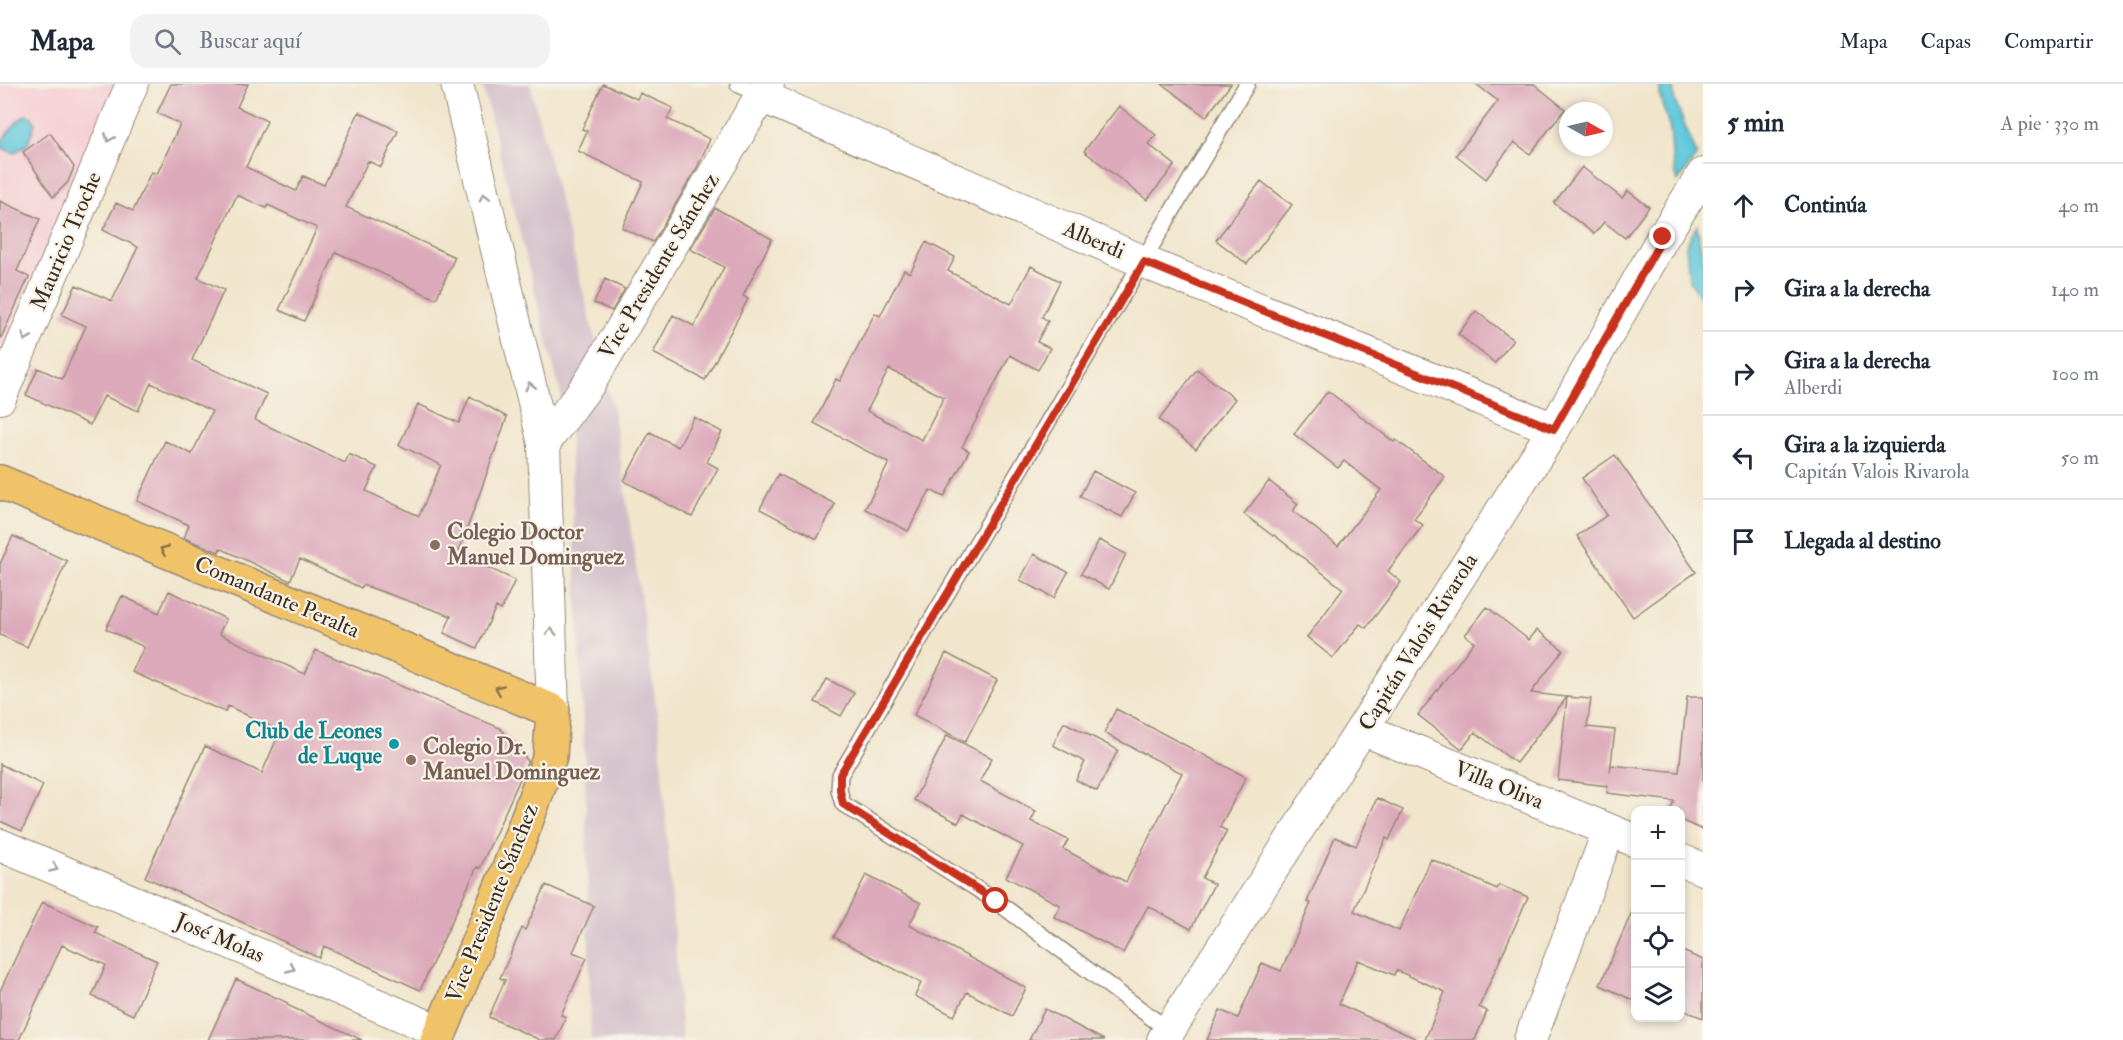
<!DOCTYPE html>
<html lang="es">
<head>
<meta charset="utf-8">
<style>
	body { margin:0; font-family:"IM FELL Double Pica",serif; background:#f2f2f3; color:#1f2937 }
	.controls { position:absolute; right:18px; bottom:18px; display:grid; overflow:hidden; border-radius:12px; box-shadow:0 3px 9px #0003 }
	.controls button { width:54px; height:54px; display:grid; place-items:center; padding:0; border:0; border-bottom:2px solid #e0e1e3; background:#fff; color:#1f2937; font:30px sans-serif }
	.compass { position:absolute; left:1559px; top:18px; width:54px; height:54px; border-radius:50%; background:#fff; box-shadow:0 3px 9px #0003; rotate:98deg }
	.stop { position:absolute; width:18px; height:18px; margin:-14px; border:4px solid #c8321e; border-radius:50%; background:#fff }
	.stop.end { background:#c8321e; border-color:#fff; box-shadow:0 2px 6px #0008 }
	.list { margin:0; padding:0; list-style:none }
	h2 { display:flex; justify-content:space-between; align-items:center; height:78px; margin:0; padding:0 24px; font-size:26px }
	h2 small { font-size:20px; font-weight:400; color:#747a83 }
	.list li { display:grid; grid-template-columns:39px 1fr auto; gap:18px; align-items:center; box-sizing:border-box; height:84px; padding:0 24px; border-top:2px solid #e0e1e3 }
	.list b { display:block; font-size:22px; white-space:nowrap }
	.list p { margin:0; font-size:20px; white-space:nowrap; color:#747a83 }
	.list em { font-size:20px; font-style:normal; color:#747a83 }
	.icon { flex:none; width:33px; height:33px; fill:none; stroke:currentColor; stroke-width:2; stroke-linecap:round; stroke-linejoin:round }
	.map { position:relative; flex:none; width:1703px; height:956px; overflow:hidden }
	header { display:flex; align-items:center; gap:36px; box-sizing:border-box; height:84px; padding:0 30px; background:#fff; border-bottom:2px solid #e0e1e3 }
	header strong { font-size:28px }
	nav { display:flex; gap:33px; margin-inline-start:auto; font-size:21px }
	.search { width:420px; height:54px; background:#f2f2f3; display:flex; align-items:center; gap:15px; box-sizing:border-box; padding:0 21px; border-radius:18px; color:#747a83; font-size:22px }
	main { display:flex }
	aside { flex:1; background:#fff }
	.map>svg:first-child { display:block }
</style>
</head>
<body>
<header>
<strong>Mapa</strong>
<div class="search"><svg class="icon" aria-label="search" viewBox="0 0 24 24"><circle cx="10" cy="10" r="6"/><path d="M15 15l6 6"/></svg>Buscar aquí</div>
<nav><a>Mapa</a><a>Capas</a><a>Compartir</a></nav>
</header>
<main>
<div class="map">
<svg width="1703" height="956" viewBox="0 0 1703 956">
	<rect width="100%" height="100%" fill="#f7f3e8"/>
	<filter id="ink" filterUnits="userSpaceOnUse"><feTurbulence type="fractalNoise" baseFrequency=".0167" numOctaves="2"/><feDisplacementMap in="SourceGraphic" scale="12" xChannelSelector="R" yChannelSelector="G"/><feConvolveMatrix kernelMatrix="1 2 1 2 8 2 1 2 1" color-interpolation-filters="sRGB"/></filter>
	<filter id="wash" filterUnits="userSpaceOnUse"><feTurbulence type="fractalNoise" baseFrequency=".008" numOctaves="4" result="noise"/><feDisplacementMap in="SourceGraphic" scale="24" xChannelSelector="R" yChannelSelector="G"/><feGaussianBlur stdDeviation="1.35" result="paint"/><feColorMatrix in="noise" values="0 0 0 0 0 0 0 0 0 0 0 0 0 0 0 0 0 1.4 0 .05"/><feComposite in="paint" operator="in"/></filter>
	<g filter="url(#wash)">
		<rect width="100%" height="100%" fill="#f1e5cc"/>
		<path fill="#f6cfd6" d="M 0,0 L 116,0 L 0,273 Z"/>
		<path fill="#d1bdc9" d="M 482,0 L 530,0 L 614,329 L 659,642 L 682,956 L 591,956 L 585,682 L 569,343 Z"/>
		<path fill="#5fc8db" stroke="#4d797c" stroke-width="1.5" d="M 1660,0 L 1673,0 L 1674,15 L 1697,71 L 1678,97 C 1670,82 1673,63 1670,46 C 1666,27 1659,21 1660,0 Z
			M 26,31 L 32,33 L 35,39 L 28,60 L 14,69 L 0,63 C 2,54 18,35 26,31 Z
			M 1697,141 L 1703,178 L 1703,218 L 1689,195 L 1686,162 Z"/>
		<g id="blocks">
			<path fill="#dca9ba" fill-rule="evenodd" d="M 171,0 L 248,0 L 237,23 L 267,37 L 246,83 L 296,107 L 303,92 L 324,101 L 359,28 L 398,47 L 381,83 L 368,77 L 346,123 L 455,173 L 436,215 L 336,168 L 304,237 L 279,226 L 317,144 L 268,121 L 266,124 L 237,111 L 198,194 L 224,206 L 192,276 L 267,310 L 255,336 L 345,379 L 349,370 L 377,383 L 366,407 L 419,432 L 441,381 L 399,361 L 418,320 L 459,339 L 470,312 L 507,333 L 458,470 L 515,496 L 501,526 L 496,523 L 477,564 L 444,549 L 451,532 L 363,501 L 361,504 L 300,475 L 290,497 L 220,464 L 219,468 L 184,454 L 189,441 L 137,417 L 165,357 L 192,370 L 212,327 L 151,299 L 138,327 L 104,312 L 90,341 L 26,311 L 38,284 L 62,295 L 86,242 L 62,231 L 76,201 L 112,217 L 138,163 L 103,146 L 116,119 L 133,127 L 151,88 L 157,90 L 180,40 L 157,29 Z
				M 603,0 L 637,15 L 640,9 L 673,24 L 667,35 L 710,55 L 697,84 L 653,158 L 622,144 L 643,98 L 578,67 L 587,47 L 582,45 Z
				M 1162,0 L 1231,0 L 1206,33 Z
				M 1476,0 L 1534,0 L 1565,25 L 1530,70 L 1514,58 L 1486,95 L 1456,71 L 1498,17 Z
				M 1119,22 L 1156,51 L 1148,60 L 1175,81 L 1147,116 L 1084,67 Z
				M 50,49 L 74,83 L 68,98 L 53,113 L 23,68 Z
				M 1582,83 L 1622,114 L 1628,107 L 1649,123 L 1625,154 L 1604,138 L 1594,150 L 1554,119 Z
				M 1261,97 L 1292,121 L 1247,180 L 1216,156 Z
				M 0,117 L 40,135 L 17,187 L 29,193 L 0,256 Z
				M 715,124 L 772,155 L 743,212 L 748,215 L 705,296 L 653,269 L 673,231 L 694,242 L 724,183 L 690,165 Z
				M 926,158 L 955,173 L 948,187 L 1011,220 L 1031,182 L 1060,197 L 1042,233 L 1048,237 L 1037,258 L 1050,264 L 1038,286 L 1010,271 L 962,363 L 969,367 L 944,413 L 930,406 L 908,447 L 865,425 L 889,379 L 814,339 L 836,295 L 840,297 L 875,229 L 880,232 L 904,186 L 910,189 ZM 889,285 L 944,313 L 922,356 L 867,327 Z
				M 605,195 L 625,205 L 612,227 L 594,219 Z
				M 1476,227 L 1513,256 L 1495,279 L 1458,250 Z
				M 1197,285 L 1235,315 L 1196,365 L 1159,336 Z
				M 1328,307 L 1394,358 L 1396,356 L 1445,393 L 1414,435 L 1423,441 L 1388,487 L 1401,498 L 1366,544 L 1360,540 L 1333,574 L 1307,553 L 1343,505 L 1274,451 L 1273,452 L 1244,430 L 1269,397 L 1298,420 L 1293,427 L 1338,462 L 1381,406 L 1344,377 L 1338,384 L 1294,350 Z
				M 694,333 L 722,348 L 707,378 L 718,384 L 692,433 L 624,397 L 650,348 L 678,363 Z
				M 1615,371 L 1696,488 L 1633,533 L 1577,452 L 1607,431 L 1582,394 Z
				M 1093,387 L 1135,409 L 1122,433 L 1080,412 Z
				M 778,390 L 835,420 L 817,455 L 760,425 Z
				M 13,452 L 67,477 L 27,563 L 0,551 L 0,480 Z
				M 1099,456 L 1126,470 L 1109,505 L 1081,490 Z
				M 1034,470 L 1068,488 L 1054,514 L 1020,496 Z
				M 169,507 L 226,535 L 219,550 L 305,590 L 316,566 L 500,644 L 528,677 L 480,784 L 477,783 L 420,906 L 324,862 L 319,874 L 145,793 L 205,662 L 262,689 L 280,647 L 228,622 L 225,628 L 132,588 L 144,563 L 106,545 L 122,512 L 159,529 Z
				M 1487,523 L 1529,556 L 1537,546 L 1563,566 L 1531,609 L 1567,613 L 1516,679 L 1475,648 L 1462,665 L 1418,631 L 1474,558 L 1465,551 Z
				M 946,569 L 997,596 L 965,658 L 914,631 Z
				M 827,595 L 854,609 L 841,632 L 815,618 Z
				M 1567,613 L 1591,615 L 1587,643 L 1615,646 L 1610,688 L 1611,681 L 1679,688 L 1687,613 L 1703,613 L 1703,746 L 1680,736 L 1680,726 L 1670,726 L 1674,717 L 1607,709 L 1608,702 L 1558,696 Z
				M 1116,625 L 1246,693 L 1220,743 L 1227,747 L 1202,794 L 1214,800 L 1191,845 L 1148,822 L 1123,869 L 1054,833 L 1060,821 L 1006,793 L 1023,762 L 963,730 L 958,739 L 914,716 L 947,651 L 992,674 L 980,697 L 1036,727 L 1031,737 L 1068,756 L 1063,765 L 1126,798 L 1182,689 L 1104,649 Z
				M 1064,638 L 1118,666 L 1097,707 L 1076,696 L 1085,678 L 1053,661 Z
				M 0,680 L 43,701 L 22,747 L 0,737 Z
				M 1377,714 L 1403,726 L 1389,756 L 1386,754 L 1354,827 L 1399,847 L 1431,775 L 1497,805 L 1499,801 L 1528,813 L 1479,923 L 1487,927 L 1475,956 L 1425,956 L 1445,908 L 1396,886 L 1394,891 L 1358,876 L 1339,920 L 1419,956 L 1207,956 L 1220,926 L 1238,934 L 1262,879 L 1281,887 L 1311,819 L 1307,818 L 1335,753 L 1356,762 Z
				M 866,791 L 921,819 L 909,841 L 1026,904 L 1012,932 L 967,908 L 954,932 L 915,912 L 921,899 L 834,853 Z
				M 546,801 L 594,822 L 573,868 L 587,874 L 561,931 L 566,933 L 556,956 L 540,956 L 489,933 L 505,896 L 500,894 L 522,844 L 525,846 Z
				M 42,818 L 98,843 L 95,849 L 157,877 L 133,931 L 92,912 L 106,881 L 62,861 L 19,956 L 0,956 L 0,907 Z
				M 1635,821 L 1635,917 L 1600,901 Z
				M 1680,866 L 1703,876 L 1703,934 L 1680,925 Z
				M 236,895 L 288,919 L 287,921 L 362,956 L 208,956 Z
				M 1045,925 L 1104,956 L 1029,956 Z"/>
		</g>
	</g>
	<g filter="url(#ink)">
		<use href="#blocks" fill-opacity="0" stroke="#968875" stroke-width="1.5"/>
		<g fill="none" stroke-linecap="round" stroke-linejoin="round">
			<defs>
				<path id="lane" d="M 738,0 L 761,12
					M 1168,946 L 996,817 L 843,720 L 839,706 L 840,691 L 1247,0"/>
				<path id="street" d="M 457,0 L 544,359 L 553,627
					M 761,12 L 1144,178 L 1554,345
					M 0,314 L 132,0
					M 544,359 L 590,298 L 768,0
					M 1362,645 L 1636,757
					M 0,761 L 441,948
					M 1680,776 L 1703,785
					M 1163,956 L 1554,345 L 1663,153 L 1703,90
					M 1530,956 L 1609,746"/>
				<path id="primary" d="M 0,398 L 553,627 L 550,672 L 511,779 L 437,956"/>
			</defs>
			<use href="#lane" stroke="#968875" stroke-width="18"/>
			<use href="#street" stroke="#968875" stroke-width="34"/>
			<use href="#primary" stroke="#968875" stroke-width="36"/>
			<use href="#lane" stroke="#fff" stroke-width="15"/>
			<use href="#street" stroke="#fff" stroke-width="32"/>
			<use href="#primary" stroke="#f1c369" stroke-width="33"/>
		</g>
		<defs><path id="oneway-chevron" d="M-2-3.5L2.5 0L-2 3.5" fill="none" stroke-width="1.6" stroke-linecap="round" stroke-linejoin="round" transform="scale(1.5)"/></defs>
		<g stroke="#a79f9a">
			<use href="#oneway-chevron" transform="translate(109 54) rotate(113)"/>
			<use href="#oneway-chevron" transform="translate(484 113) rotate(-104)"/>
			<use href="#oneway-chevron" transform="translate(26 253) rotate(113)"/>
			<use href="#oneway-chevron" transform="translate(530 302) rotate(-104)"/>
			<use href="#oneway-chevron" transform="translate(551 548) rotate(-92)"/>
			<use href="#oneway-chevron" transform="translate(54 784) rotate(23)"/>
			<use href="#oneway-chevron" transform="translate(291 884) rotate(23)"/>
		</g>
		<g stroke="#8d6f40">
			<use href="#oneway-chevron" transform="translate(164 466) rotate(-157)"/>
			<use href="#oneway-chevron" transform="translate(499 605) rotate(-157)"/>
		</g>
	</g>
	<g fill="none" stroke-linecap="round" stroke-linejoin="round" filter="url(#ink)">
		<path stroke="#c8321e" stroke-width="8" d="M 996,817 L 843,720 L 840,706 L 840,691 L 1144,178 L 1554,345 L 1663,153"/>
	</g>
	<g fill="#8d6e63" stroke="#f7f3e8" stroke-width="2">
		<circle cx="435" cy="461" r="6"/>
		<circle cx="411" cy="676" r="6"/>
	</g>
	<circle fill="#0f9aa8" stroke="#f7f3e8" stroke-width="2" cx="394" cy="660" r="6"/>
	<g text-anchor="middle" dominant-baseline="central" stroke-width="4.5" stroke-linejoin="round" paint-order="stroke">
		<g font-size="22" fill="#3b2a1e" stroke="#f7f3e8">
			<text transform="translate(1094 156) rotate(23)">Alberdi</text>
			<text transform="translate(66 157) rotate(-67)">Mauricio Troche</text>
			<text transform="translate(659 182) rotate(-59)">Vice Presidente Sánchez</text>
			<text transform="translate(277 513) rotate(23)">Comandante Peralta</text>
			<text transform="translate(1418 558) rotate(-58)">Capitán Valois Rivarola</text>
			<text transform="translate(1499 701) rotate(22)">Villa Oliva</text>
			<text transform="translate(492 819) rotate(-68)">Vice Presidente Sánchez</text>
			<text transform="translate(220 854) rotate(23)">José Molas</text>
		</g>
		<g font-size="22" font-weight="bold" fill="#785e54" stroke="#f7f3e8" text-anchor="start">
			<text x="447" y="448">Colegio Doctor<tspan x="447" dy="25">Manuel Dominguez</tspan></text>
			<text x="423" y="663">Colegio Dr.<tspan x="423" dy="25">Manuel Dominguez</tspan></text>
		</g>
		<g font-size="22" font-weight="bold" fill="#0d838f" stroke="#f7f3e8" text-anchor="end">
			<text x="382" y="647">Club de Leones<tspan x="382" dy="25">de Luque</tspan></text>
		</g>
	</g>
</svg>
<div class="controls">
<button>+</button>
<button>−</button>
<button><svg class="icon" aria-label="locate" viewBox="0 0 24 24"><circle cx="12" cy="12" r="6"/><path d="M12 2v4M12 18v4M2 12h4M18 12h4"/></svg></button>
<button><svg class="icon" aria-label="layers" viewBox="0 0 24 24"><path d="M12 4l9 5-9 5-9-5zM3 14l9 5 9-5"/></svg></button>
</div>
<svg class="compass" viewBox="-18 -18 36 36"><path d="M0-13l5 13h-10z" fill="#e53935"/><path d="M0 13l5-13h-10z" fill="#747a83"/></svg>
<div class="stop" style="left:996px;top:817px"></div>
<div class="stop end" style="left:1663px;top:153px"></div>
</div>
<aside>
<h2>5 min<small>A pie · 330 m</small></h2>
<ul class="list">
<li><svg class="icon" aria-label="ahead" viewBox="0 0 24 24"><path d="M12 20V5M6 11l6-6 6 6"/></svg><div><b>Continúa</b></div><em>40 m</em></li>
<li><svg class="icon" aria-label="right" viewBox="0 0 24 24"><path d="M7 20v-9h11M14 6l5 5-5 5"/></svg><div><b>Gira a la derecha</b></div><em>140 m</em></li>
<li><svg class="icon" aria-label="right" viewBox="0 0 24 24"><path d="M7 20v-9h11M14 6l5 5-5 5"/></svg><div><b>Gira a la derecha</b><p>Alberdi</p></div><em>100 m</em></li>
<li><svg class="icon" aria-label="left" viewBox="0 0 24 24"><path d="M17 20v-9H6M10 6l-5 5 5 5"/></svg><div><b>Gira a la izquierda</b><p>Capitán Valois Rivarola</p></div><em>50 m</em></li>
<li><svg class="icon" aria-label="arrive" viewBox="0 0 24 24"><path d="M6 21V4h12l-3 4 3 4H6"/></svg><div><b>Llegada al destino</b></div></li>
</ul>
</aside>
</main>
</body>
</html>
